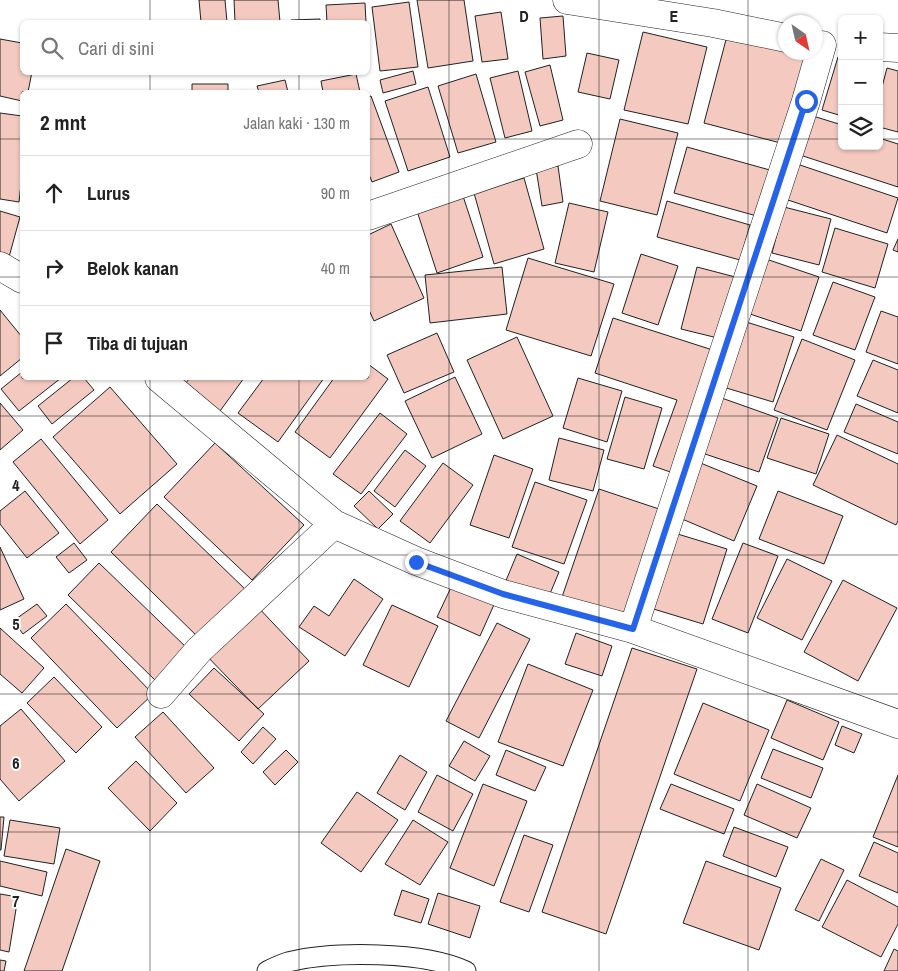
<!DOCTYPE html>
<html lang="id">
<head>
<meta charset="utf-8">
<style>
	body { margin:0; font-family:"Archivo Narrow",sans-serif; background:#f2f2f2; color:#222 }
	.controls { position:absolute; right:15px; top:15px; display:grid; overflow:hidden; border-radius:8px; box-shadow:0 1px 4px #0004 }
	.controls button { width:45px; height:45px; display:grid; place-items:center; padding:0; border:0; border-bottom:1px solid #e0e0e0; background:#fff; color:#222; font:25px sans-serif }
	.compass { position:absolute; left:778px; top:15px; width:45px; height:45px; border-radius:50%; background:#fff; box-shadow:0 1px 4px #0004; rotate:146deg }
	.stop { position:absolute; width:15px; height:15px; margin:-11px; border:4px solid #2563eb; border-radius:50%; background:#fff }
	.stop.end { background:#2563eb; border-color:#fff; box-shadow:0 1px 5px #0008 }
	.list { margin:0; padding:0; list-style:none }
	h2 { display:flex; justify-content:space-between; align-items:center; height:65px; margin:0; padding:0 20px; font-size:21px }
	h2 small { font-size:16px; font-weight:400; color:#767676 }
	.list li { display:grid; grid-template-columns:32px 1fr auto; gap:15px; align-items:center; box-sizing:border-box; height:75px; padding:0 20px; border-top:1px solid #e0e0e0 }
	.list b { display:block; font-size:19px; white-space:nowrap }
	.list em { font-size:16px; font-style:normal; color:#767676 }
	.icon { flex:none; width:28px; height:28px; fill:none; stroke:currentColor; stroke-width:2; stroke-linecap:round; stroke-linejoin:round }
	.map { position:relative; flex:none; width:898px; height:971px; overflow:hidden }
	.search { position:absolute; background:#fff; box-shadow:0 1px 4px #0004; left:20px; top:20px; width:350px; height:55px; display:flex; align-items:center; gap:12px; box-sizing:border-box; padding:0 18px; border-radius:8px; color:#767676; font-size:19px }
	.panel { position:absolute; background:#fff; box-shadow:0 1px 4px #0004; left:20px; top:90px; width:350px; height:290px; border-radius:8px }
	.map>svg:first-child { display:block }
</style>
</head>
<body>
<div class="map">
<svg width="898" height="971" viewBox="0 0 898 971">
	<rect width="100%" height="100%" fill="#fff"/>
	<path fill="#f3c9c0" stroke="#222" d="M 199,0 L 225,0 L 227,22 L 201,22 Z
		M 234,0 L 278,0 L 280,22 L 235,22 Z
		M 417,0 L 464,0 L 473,61 L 428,68 Z
		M 409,2 L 418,67 L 380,71 L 372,7 Z
		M 365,3 L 366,22 L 327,22 L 326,5 Z
		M 501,12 L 508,59 L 482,62 L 475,16 Z
		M 563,16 L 566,56 L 543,59 L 540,18 Z
		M 320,19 L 320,22 L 291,22 L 291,20 Z
		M 643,32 L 707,47 L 688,124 L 624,110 Z
		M 728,32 L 786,46 L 786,52 L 810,52 L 792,146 L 704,123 Z
		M 0,39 L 22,43 L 22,72 L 32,72 L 28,92 L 22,92 L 22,101 L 0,96 Z
		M 587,53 L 619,60 L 610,99 L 578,92 Z
		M 838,57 L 842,58 L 842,116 L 822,110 Z
		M 550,65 L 563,120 L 540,126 L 525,72 Z
		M 887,68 L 898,71 L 898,132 L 879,127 L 879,98 Z
		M 413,71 L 416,84 L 383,93 L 380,80 Z
		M 518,71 L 532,131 L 505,138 L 490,78 Z
		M 356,74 L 360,92 L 323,92 L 321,81 Z
		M 476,74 L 496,142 L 458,153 L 438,86 Z
		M 285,80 L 288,92 L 259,92 L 257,86 Z
		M 192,84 L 228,84 L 228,92 L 192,92 Z
		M 428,87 L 450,157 L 408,171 L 385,101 Z
		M 371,96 L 399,172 L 372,182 L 368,172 L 368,97 Z
		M 0,113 L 22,116 L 22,175 L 19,202 L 0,199 Z
		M 813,116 L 842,125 L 842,146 L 879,146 L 879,138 L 898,144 L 898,187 L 800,155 Z
		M 620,119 L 678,133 L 657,215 L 600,201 Z
		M 687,147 L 777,172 L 764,218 L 674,193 Z
		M 794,163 L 898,198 L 887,233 L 782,198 Z
		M 558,166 L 563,202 L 542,206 L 536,169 Z
		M 524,178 L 544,249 L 494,264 L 474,193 Z
		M 463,196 L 483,257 L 437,273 L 417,211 Z
		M 667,201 L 750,225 L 740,260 L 657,237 Z
		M 569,203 L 608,212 L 594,272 L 555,263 Z
		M 784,207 L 831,219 L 819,265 L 772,253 Z
		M 0,211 L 20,217 L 9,257 L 0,255 Z
		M 391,224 L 424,298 L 374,321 L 368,308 L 368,235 Z
		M 835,228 L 888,244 L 875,288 L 822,272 Z
		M 898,239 L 898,252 L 893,250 Z
		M 641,254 L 678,266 L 658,325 L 622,313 Z
		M 528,258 L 614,284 L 591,356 L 506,330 Z
		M 763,258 L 819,277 L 801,331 L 744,312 Z
		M 502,267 L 507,314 L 430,323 L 425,275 Z
		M 697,267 L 743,279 L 726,340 L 681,329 Z
		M 833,282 L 875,297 L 855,350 L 813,335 Z
		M 0,310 L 22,337 L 22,358 L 0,376 Z
		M 881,311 L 898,317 L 898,364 L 866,352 Z
		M 613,318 L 722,353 L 679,475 L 653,466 L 677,400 L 595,373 Z
		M 743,321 L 794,337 L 773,402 L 723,387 Z
		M 437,333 L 454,372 L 404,393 L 387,355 Z
		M 517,337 L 553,416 L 503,439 L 467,360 Z
		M 802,339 L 855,360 L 827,430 L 774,410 Z
		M 873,360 L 898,370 L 898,413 L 857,396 Z
		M 368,364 L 388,379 L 330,458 L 295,432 L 334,378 L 368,378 Z
		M 22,372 L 22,378 L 61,378 L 19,411 L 1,389 Z
		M 455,377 L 482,434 L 432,458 L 405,401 Z
		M 73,378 L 84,378 L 94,390 L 52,424 L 38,406 Z
		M 190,378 L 244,378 L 220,411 L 184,385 Z
		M 264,378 L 324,378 L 278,442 L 238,413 Z
		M 578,378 L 622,391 L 607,442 L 563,428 Z
		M 110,387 L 177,464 L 120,514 L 53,437 Z
		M 716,396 L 778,418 L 759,472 L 696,451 Z
		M 625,397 L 662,408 L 644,469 L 607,459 Z
		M 0,403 L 23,430 L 0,450 Z
		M 856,404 L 898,422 L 898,454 L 844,432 Z
		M 380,413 L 407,434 L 361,494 L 333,474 Z
		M 781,418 L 829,434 L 816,474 L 767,458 Z
		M 837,435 L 898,464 L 898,521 L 896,525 L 813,485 Z
		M 559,438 L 604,450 L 593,491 L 549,480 Z
		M 41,439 L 108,520 L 80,544 L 13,462 Z
		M 215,443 L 304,525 L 252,580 L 164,497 Z
		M 405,450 L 426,466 L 395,507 L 374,491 Z
		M 494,455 L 533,469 L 509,538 L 470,525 Z
		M 698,462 L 757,486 L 734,541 L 675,516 Z
		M 443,463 L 473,485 L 430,543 L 400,521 Z
		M 535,482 L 587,500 L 564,564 L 512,547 Z
		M 599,489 L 665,511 L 628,619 L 562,597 Z
		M 25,491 L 59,533 L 27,558 L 0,524 L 0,511 Z
		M 369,491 L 393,514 L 378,529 L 354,506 Z
		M 778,491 L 843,516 L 824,564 L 759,539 Z
		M 157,504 L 246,590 L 199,638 L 111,552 Z
		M 671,532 L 727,549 L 703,624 L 647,607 Z
		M 74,543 L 87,560 L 69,573 L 56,557 Z
		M 743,543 L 778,556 L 748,633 L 712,619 Z
		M 0,547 L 24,599 L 0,610 Z
		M 517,554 L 559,572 L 547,601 L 505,583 Z
		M 787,559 L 832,581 L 802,640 L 757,618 Z
		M 99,563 L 188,649 L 157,682 L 68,595 Z
		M 354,579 L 383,599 L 345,656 L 299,627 L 314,606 L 329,616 Z
		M 455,579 L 497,598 L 480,636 L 437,617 Z
		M 843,580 L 897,608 L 858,681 L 804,652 Z
		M 254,603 L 309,661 L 258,709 L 203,652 Z
		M 37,604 L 47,616 L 23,634 L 13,621 Z
		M 66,604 L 153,694 L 117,728 L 31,638 Z
		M 392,605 L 438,626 L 409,687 L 363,665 Z
		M 497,623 L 530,639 L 479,738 L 446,721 Z
		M 0,628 L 44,668 L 22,693 L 0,674 Z
		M 576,633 L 612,646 L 602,676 L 565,664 Z
		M 632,648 L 697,669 L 606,934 L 542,912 Z
		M 528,664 L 593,690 L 563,766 L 498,742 Z
		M 214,668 L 264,714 L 239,741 L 189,694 Z
		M 54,677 L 102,727 L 76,753 L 27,703 Z
		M 787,700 L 839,722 L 823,760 L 771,738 Z
		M 703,703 L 769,730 L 740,801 L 674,774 Z
		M 21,709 L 65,761 L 19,801 L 0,779 L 0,726 Z
		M 163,712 L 214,768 L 186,793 L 135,737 Z
		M 842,726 L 862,734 L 854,753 L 835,745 Z
		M 263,727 L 276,739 L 253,764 L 241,752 Z
		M 464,741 L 490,756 L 475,781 L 449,766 Z
		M 773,749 L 823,768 L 811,798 L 761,778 Z
		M 286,750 L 298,762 L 275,785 L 263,772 Z
		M 506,750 L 546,767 L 535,791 L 496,775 Z
		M 400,755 L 427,772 L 405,810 L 377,793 Z
		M 136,761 L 177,803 L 150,831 L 108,788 Z
		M 437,775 L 473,794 L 453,831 L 418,812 Z
		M 898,775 L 898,847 L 873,837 Z
		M 483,784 L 527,801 L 494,886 L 450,868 Z
		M 671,784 L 734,809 L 724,834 L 660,809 Z
		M 757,784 L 811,808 L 797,838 L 744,815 Z
		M 357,792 L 398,820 L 361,872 L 321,843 Z
		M 0,817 L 4,817 L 1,850 L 0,850 Z
		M 10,820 L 60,828 L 54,864 L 4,856 Z
		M 413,820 L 448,842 L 420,885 L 385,864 Z
		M 734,827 L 788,847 L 776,877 L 723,856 Z
		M 524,835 L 553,845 L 529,912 L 500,902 Z
		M 874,842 L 898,853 L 898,893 L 859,876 Z
		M 66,849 L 100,861 L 62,971 L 24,971 Z
		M 821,859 L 844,870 L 819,921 L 795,910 Z
		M 0,861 L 47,872 L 42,896 L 0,886 Z
		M 706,861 L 781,888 L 759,950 L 683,923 Z
		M 847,880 L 898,907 L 898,924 L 881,957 L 822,927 Z
		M 402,890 L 429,899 L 421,923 L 394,915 Z
		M 438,893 L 480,906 L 470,938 L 428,924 Z
		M 0,894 L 18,897 L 9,952 L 0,950 Z
		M 894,949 L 898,951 L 898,971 L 884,971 Z
		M 0,960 L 6,961 L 4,971 L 0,971 Z"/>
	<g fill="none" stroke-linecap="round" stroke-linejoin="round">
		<defs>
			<path id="lane" d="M 267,971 C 273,968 281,964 288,962 C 333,951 424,951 466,971"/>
			<path id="street" d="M 567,0 L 713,23 L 786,38
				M 879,47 L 898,48
				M 368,216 L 578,144
				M 0,266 L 22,279
				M 159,378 L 334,524 L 416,561 L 503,594 L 633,629 L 898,724
				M 633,629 L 806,101 L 822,45
				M 161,694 L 199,650 L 334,524"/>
		</defs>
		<use href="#lane" stroke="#222" stroke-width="21"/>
		<use href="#street" stroke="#222" stroke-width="29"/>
		<use href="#lane" stroke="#fff" stroke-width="19"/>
		<use href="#street" stroke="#fff" stroke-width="28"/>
	</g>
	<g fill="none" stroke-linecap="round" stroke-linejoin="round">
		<path stroke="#2563eb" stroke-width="6" d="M 416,562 L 503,594 L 633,629 L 806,101"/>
	</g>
	<path fill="none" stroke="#222" stroke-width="1" stroke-opacity="0.55" d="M 150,0 L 150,22M 299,0 L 299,22M 449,0 L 449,971M 599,0 L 599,971M 748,0 L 748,971M 150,72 L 150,92M 299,72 L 299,92M 0,139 L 22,139M 368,139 L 842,139M 879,139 L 898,139M 0,277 L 22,277M 368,277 L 898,277M 150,378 L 150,971M 299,378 L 299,971M 0,416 L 898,416M 0,555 L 898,555M 0,694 L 898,694M 0,832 L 898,832"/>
	<g font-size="16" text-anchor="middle" font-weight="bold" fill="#222" stroke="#fff" stroke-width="4" stroke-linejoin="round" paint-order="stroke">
		<text x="524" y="22">D</text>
		<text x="674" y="22">E</text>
		<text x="16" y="491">4</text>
		<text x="16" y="630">5</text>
		<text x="16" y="769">6</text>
		<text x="16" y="907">7</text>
	</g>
</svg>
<div class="controls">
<button>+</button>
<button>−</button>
<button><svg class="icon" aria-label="layers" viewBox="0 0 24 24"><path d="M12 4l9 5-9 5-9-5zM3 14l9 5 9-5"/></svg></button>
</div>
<svg class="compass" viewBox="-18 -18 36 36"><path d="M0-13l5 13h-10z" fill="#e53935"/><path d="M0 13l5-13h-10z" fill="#767676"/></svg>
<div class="stop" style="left:806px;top:101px"></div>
<div class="stop end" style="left:416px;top:562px"></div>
<div class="search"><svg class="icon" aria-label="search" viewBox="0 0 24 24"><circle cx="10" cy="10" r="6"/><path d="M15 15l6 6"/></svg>Cari di sini</div>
<section class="panel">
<h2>2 mnt<small>Jalan kaki · 130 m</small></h2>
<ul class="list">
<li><svg class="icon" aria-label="ahead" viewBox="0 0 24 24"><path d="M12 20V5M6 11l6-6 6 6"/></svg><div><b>Lurus</b></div><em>90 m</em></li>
<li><svg class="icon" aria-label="right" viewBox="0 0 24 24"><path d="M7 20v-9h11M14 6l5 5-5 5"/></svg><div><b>Belok kanan</b></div><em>40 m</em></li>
<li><svg class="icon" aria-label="arrive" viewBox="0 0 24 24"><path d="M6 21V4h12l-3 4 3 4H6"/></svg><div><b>Tiba di tujuan</b></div></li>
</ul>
</section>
</div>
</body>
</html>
